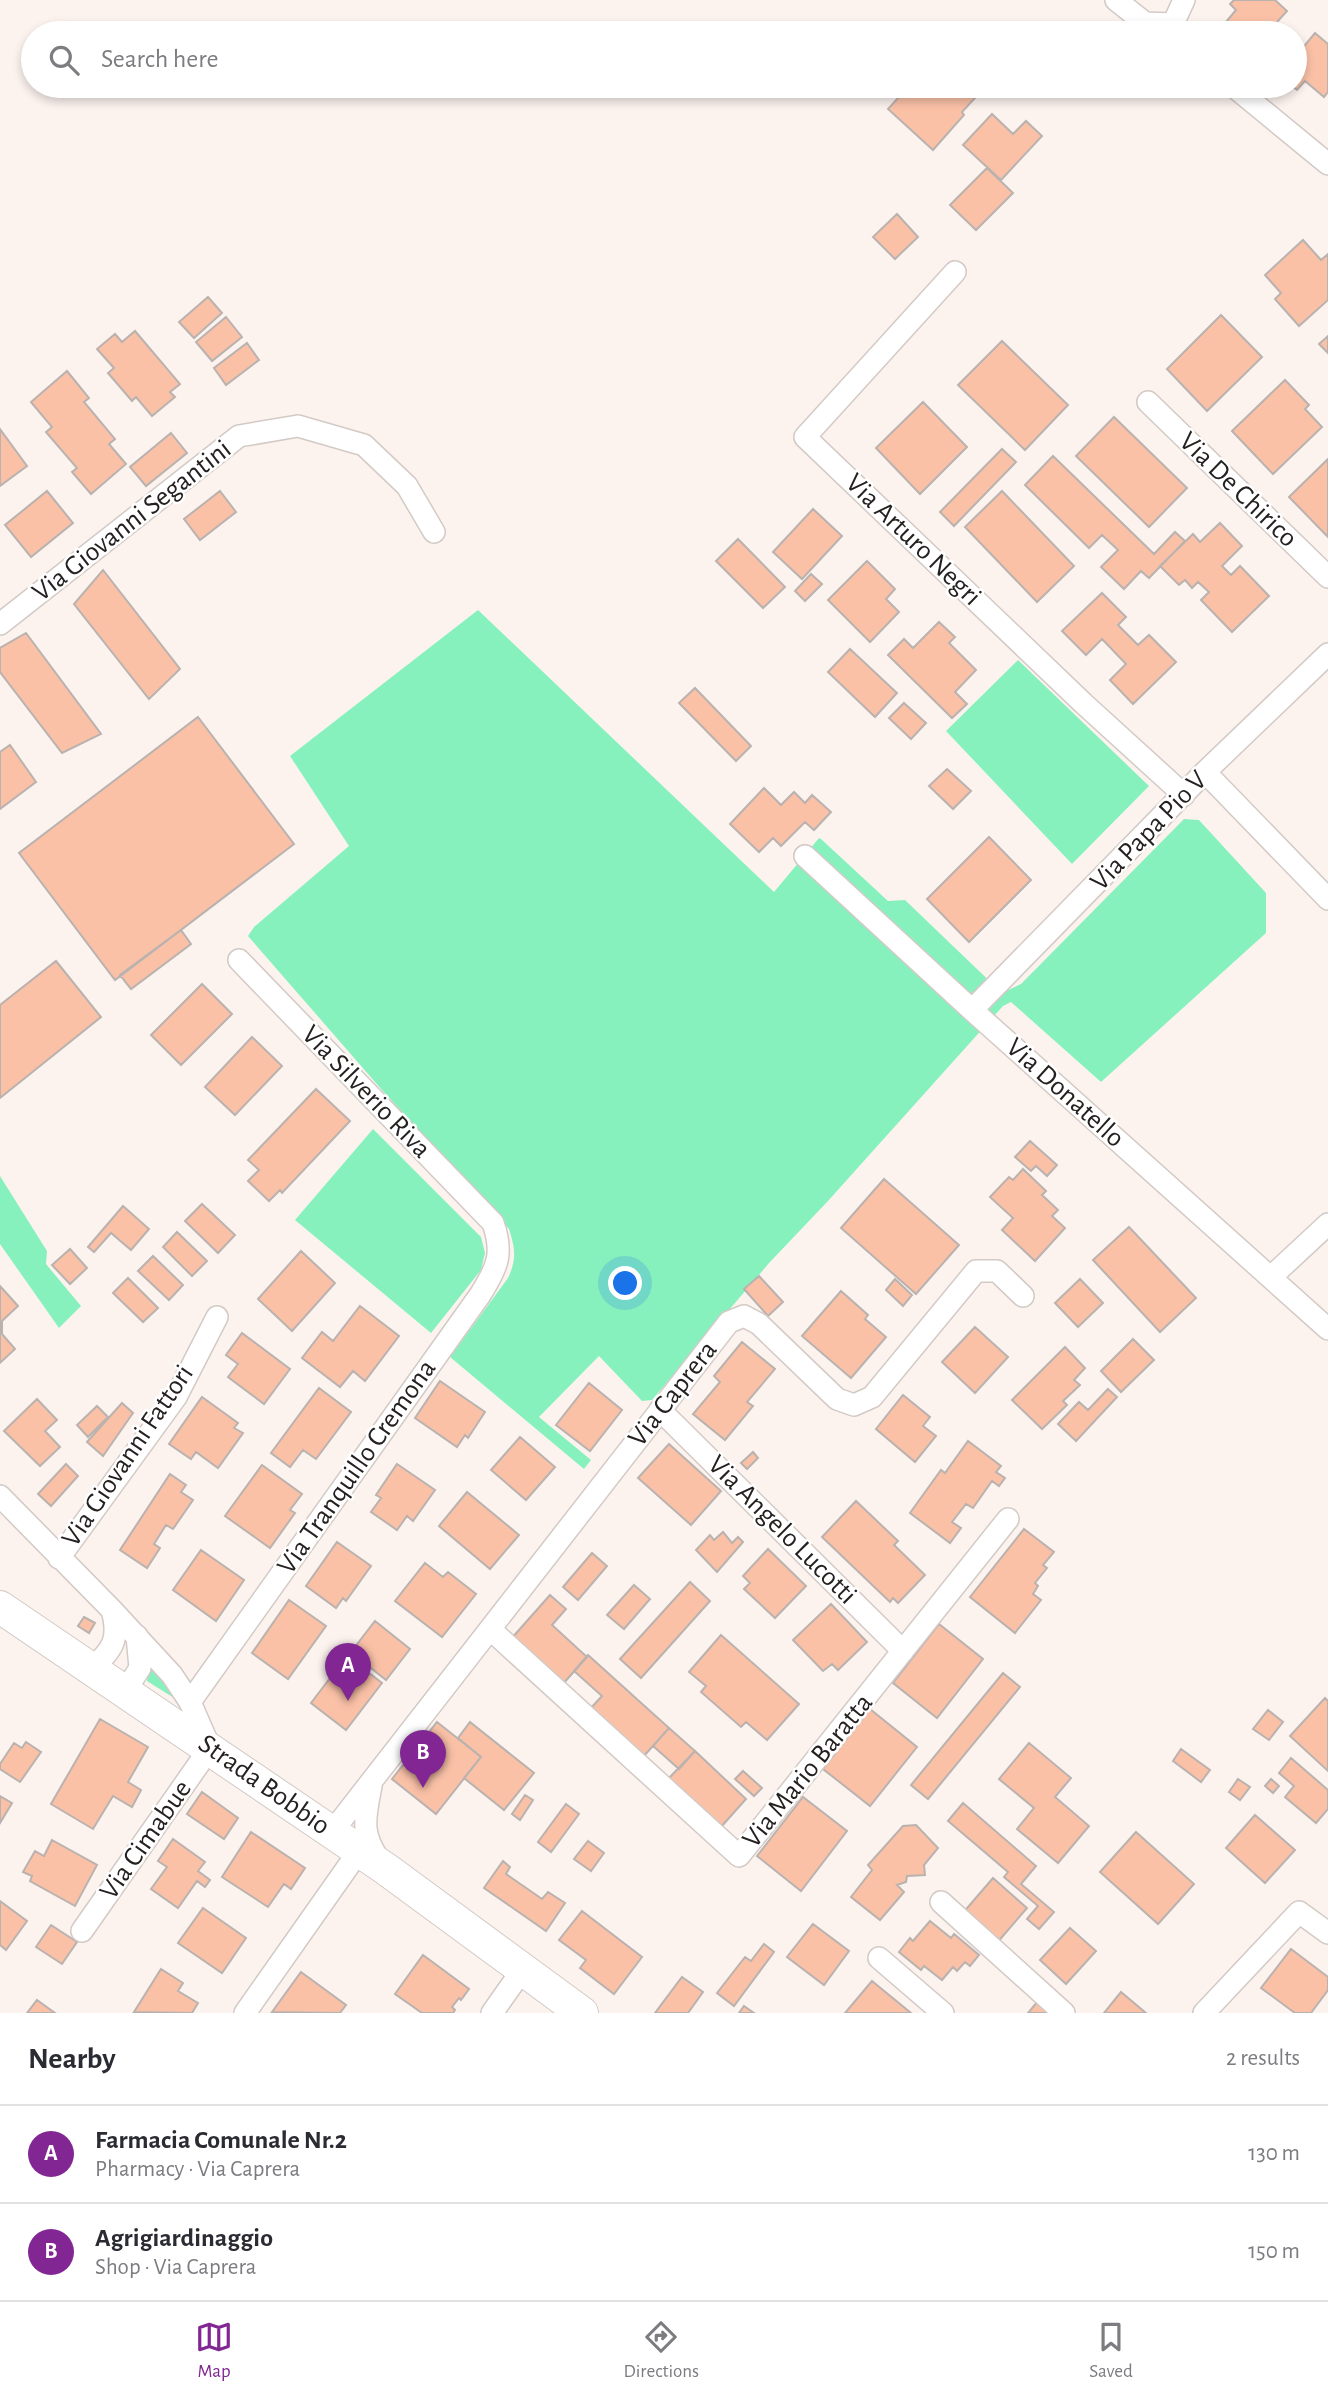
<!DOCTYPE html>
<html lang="en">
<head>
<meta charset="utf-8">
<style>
	body { margin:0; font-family:"Alegreya Sans",sans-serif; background:#f7f7f7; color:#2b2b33 }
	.you { position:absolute; left:626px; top:1284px; width:24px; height:24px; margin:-18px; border:5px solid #fff; border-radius:50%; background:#1a73e8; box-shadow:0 0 0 10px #1a73e833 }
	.badge { display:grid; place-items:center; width:46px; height:46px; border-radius:50%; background:#812692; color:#fff; font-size:23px; font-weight:700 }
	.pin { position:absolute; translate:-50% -58px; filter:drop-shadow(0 2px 4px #0008) }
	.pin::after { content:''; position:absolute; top:37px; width:24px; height:21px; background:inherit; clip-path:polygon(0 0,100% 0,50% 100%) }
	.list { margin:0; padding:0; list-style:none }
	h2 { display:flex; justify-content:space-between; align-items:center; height:91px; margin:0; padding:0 28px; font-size:30px }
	h2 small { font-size:23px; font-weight:400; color:#7c7c81 }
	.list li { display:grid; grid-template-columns:46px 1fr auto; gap:21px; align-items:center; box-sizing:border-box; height:98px; padding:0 28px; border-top:2px solid #e1e1e2 }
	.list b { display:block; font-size:26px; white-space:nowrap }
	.list p { margin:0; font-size:23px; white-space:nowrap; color:#7c7c81 }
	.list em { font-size:23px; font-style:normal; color:#7c7c81 }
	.icon { flex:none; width:38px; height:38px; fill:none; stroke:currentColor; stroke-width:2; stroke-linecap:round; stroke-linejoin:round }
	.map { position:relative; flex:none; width:1328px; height:2013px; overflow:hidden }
	.search { position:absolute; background:#fff; box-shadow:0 4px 10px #0003; left:21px; right:21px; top:21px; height:77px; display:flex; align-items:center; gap:18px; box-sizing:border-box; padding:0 24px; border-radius:38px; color:#7c7c81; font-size:26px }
	.sheet { height:287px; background:#fff }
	nav { display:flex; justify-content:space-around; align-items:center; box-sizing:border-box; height:98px; border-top:2px solid #e1e1e2; background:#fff; font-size:19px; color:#7c7c81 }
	nav a { display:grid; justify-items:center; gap:4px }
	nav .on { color:#812692 }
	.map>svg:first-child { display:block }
</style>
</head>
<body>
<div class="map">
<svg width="1328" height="2013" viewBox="0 0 1328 2013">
	<rect width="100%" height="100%" fill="#fcf3ef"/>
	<path fill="#87f1be" d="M 478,610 L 774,892 L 819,838 L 821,839 L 888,901 L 905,900 L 1002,993 L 1021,984 L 1184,819 L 1199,820 L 1266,893 L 1266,933 L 1101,1082 L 1011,1002 L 1003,1006 L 828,1201 L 770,1262 L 652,1400 L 642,1401 L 599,1356 L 539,1417 L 591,1460 L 584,1469 L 450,1357 L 508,1278 C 517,1259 515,1248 509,1229 L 382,1090 L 248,936 L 254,927 L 349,846 L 290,756 Z
		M 1018,660 L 1149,786 L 1072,864 L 946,731 Z
		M 373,1129 L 481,1237 L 485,1253 L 481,1270 L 431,1333 L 295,1220 Z
		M 0,1176 L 47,1251 L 46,1264 L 81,1306 L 59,1328 L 0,1244 Z
		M 150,1659 L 161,1674 L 174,1698 L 147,1681 Z"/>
	<path fill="#fac1a7" stroke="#bab2af" stroke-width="2" d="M 1234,0 L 1275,0 L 1287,11 L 1267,33 L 1239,33 L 1226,22 L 1236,10 L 1230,4 Z
		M 1315,33 L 1328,44 L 1328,92 L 1324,97 L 1305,81 L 1297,90 L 1292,86 L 1295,86 L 1295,57 Z
		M 909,86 L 929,86 L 937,93 L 944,86 L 986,86 L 962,112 L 964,115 L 933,150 L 888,109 Z
		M 992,114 L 1013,134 L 1026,121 L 1042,136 L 1001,180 L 963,145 Z
		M 987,168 L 1013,193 L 976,230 L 950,205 Z
		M 897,214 L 918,237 L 895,259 L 873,237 Z
		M 1303,240 L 1321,260 L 1328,254 L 1328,300 L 1299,326 L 1275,299 L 1281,293 L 1265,275 Z
		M 208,297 L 222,313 L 194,338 L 179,322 Z
		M 1221,315 L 1262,357 L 1207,411 L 1167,369 Z
		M 226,317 L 242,337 L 212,361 L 196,342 Z
		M 135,331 L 180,384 L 170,392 L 175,397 L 152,416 L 136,397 L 132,401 L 108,373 L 114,368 L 97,349 L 115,334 L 122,342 Z
		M 1328,336 L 1328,353 L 1319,344 Z
		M 1002,341 L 1068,405 L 1025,450 L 958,385 Z
		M 247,343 L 259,360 L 226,385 L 214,368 Z
		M 67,371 L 89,398 L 84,402 L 115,439 L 109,444 L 126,464 L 91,494 L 72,472 L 77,468 L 46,432 L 52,427 L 31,402 Z
		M 1285,380 L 1309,405 L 1305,409 L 1322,427 L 1273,474 L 1232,431 Z
		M 923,402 L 967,447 L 920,494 L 876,448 Z
		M 1114,417 L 1187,488 L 1149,527 L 1076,456 Z
		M 0,429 L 27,466 L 0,486 Z
		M 171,433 L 187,453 L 146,486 L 130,467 Z
		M 1002,449 L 1016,462 L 954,526 L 940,512 Z
		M 1053,456 L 1154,554 L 1175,532 L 1185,541 L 1149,578 L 1141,571 L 1124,589 L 1101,567 L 1118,550 L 1102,535 L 1089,548 L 1025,485 Z
		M 1328,459 L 1328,537 L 1289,497 Z
		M 47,491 L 73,523 L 31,557 L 5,525 Z
		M 220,491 L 236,512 L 200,540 L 184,519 Z
		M 1002,491 L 1074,566 L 1037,602 L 965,527 Z
		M 813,509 L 842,536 L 802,579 L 773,552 Z
		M 1220,523 L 1242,546 L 1222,566 L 1231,575 L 1240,566 L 1269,596 L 1232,632 L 1201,600 L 1209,592 L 1198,582 L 1192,588 L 1185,580 L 1179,585 L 1160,566 L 1193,534 L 1200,542 Z
		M 738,539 L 785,587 L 763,608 L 716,561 Z
		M 867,561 L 895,589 L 886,599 L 899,612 L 870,642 L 828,600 Z
		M 103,570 L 180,669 L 149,699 L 74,604 Z
		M 811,574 L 822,584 L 805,601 L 795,591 Z
		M 1102,593 L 1126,617 L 1118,625 L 1138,645 L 1149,635 L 1176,662 L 1133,704 L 1110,680 L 1126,664 L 1102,639 L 1086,655 L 1062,631 Z
		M 939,622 L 955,637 L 949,643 L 976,670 L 955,692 L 967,704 L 952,718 L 888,655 L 904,639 L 913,648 Z
		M 26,633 L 101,734 L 62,753 L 0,672 L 0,648 Z
		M 850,649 L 897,693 L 875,717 L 828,672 Z
		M 695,688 L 751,746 L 736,761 L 679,703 Z
		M 904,703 L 926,723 L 911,739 L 889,718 Z
		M 198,717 L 294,844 L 115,980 L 19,853 Z
		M 10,745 L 36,782 L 0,809 L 0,752 Z
		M 947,769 L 971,791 L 953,809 L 929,786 Z
		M 764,788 L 781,805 L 794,792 L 805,803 L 812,795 L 831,812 L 814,830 L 805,822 L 781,846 L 773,838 L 759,852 L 730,824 Z
		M 989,837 L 1031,880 L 969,942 L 927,899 Z
		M 181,930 L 191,944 L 131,989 L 120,975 Z
		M 56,961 L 101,1017 L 0,1098 L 0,1005 Z
		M 202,984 L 232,1014 L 181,1065 L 151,1035 Z
		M 252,1037 L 282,1066 L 235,1115 L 205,1087 Z
		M 316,1089 L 350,1121 L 282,1193 L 280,1190 L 269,1201 L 248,1181 L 259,1170 L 248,1160 Z
		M 1030,1141 L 1057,1165 L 1047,1176 L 1036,1166 L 1031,1171 L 1015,1157 Z
		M 1023,1169 L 1046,1191 L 1042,1195 L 1058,1210 L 1052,1216 L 1065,1228 L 1035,1261 L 1002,1230 L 1013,1218 L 990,1197 L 1009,1177 L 1013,1180 Z
		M 884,1179 L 959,1245 L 916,1294 L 841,1228 Z
		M 202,1204 L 235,1235 L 218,1253 L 185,1221 Z
		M 123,1206 L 149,1229 L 131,1250 L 111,1233 L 94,1252 L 88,1247 Z
		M 1129,1227 L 1196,1298 L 1160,1332 L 1093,1260 Z
		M 177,1232 L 207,1261 L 192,1276 L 163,1247 Z
		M 70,1249 L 87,1268 L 70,1284 L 52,1265 Z
		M 301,1251 L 335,1283 L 292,1331 L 258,1299 Z
		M 153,1256 L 183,1285 L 169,1300 L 138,1271 Z
		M 759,1276 L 783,1302 L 768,1316 L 744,1289 Z
		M 128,1278 L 158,1308 L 143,1322 L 113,1293 Z
		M 895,1279 L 912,1295 L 903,1306 L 886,1290 Z
		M 1080,1279 L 1103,1303 L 1078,1327 L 1055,1303 Z
		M 0,1286 L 18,1306 L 2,1321 L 2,1334 L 15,1349 L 0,1363 Z
		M 841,1291 L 868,1315 L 865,1319 L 886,1337 L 851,1378 L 802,1336 Z
		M 360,1306 L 399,1336 L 365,1381 L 353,1371 L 340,1387 L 302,1358 L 322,1332 L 333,1341 Z
		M 975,1327 L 1008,1357 L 975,1393 L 942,1362 Z
		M 242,1333 L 290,1369 L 264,1404 L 228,1377 L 238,1364 L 226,1355 Z
		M 1133,1339 L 1154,1360 L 1121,1392 L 1101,1371 Z
		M 742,1342 L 775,1369 L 747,1402 L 753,1406 L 725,1440 L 693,1414 L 720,1382 L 714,1376 Z
		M 1065,1347 L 1085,1368 L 1074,1380 L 1080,1385 L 1063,1401 L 1067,1405 L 1042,1429 L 1012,1400 Z
		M 440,1381 L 485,1412 L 468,1438 L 465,1435 L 457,1447 L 415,1418 Z
		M 589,1383 L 622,1410 L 590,1451 L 556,1425 Z
		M 319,1388 L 351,1412 L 316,1459 L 303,1450 L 290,1467 L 271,1453 Z
		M 1108,1389 L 1117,1397 L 1076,1441 L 1058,1424 L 1079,1402 L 1088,1410 Z
		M 903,1395 L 930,1417 L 923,1426 L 936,1436 L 915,1462 L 876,1429 Z
		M 202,1397 L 238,1423 L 234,1428 L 243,1433 L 218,1468 L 196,1452 L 191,1459 L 169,1444 Z
		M 37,1399 L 57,1420 L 45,1431 L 60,1447 L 40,1466 L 4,1431 Z
		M 122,1403 L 133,1413 L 103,1456 L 87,1442 Z
		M 97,1406 L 108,1417 L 88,1437 L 77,1425 Z
		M 520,1437 L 555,1467 L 526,1500 L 491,1470 Z
		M 968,1441 L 1001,1466 L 996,1472 L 1005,1478 L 999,1486 L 992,1481 L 973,1508 L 966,1504 L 952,1522 L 961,1528 L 950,1543 L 910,1513 L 941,1470 L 945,1473 Z
		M 669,1444 L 721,1491 L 691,1525 L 638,1478 Z
		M 753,1452 L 758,1458 L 747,1469 L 741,1463 Z
		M 66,1464 L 78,1476 L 51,1506 L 38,1494 Z
		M 397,1464 L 435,1490 L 413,1521 L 407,1516 L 397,1530 L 371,1512 L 381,1498 L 376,1495 Z
		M 262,1465 L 302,1494 L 290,1510 L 295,1513 L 270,1548 L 225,1516 Z
		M 170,1474 L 186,1485 L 181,1492 L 193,1500 L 173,1529 L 166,1525 L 154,1544 L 160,1548 L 147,1568 L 120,1550 Z
		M 467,1492 L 519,1535 L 490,1569 L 439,1526 Z
		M 856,1501 L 898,1541 L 894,1545 L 925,1575 L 898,1603 L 893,1598 L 890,1602 L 822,1537 Z
		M 1024,1529 L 1054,1552 L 1043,1565 L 1047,1568 L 1035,1583 L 1038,1586 L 1033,1594 L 1041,1600 L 1015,1633 L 970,1597 Z
		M 723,1532 L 732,1543 L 738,1537 L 743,1542 L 717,1572 L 696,1550 L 710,1535 L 714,1540 Z
		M 337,1542 L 371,1566 L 346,1601 L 343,1598 L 336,1608 L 306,1586 Z
		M 768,1549 L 806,1586 L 775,1618 L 744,1589 L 750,1583 L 743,1576 Z
		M 201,1550 L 244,1580 L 216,1621 L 173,1590 Z
		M 592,1553 L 607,1566 L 578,1600 L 563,1587 Z
		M 425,1563 L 443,1577 L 448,1572 L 476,1594 L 442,1637 L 395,1601 Z
		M 690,1582 L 710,1601 L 641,1678 L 620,1659 Z
		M 634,1585 L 650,1599 L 624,1629 L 607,1615 Z
		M 550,1595 L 566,1609 L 552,1625 L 587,1657 L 562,1685 L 511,1639 Z
		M 289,1600 L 326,1626 L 288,1679 L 252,1653 Z
		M 831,1604 L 867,1642 L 838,1670 L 832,1664 L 823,1671 L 793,1640 Z
		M 84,1617 L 95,1623 L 89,1633 L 78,1626 Z
		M 375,1621 L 410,1649 L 386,1680 L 351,1652 Z
		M 939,1624 L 983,1659 L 937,1718 L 893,1683 Z
		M 721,1635 L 799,1704 L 767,1740 L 746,1722 L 741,1727 L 701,1692 L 706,1686 L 689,1672 Z
		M 588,1655 L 669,1728 L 643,1757 L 590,1709 L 602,1696 L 574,1671 Z
		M 347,1656 L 382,1683 L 346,1730 L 311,1703 Z
		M 1003,1673 L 1020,1687 L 928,1799 L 911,1785 Z
		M 1325,1698 L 1328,1701 L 1328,1771 L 1290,1736 Z
		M 870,1709 L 917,1747 L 870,1806 L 823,1769 Z
		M 1268,1710 L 1283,1722 L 1269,1740 L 1253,1729 Z
		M 100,1719 L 148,1747 L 128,1782 L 141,1790 L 132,1807 L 113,1796 L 93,1829 L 51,1804 Z
		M 437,1722 L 481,1757 L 436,1814 L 392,1779 Z
		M 470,1722 L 534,1773 L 504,1810 L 464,1778 L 481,1757 L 458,1738 Z
		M 669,1728 L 695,1751 L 679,1769 L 653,1746 Z
		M 26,1742 L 41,1752 L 20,1782 L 0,1769 L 0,1764 L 14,1743 L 22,1748 Z
		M 1029,1743 L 1071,1778 L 1055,1797 L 1089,1826 L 1058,1863 L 1017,1829 L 1034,1808 L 999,1779 Z
		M 1181,1749 L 1210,1770 L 1201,1782 L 1173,1761 Z
		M 695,1751 L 746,1799 L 721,1827 L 669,1778 Z
		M 1291,1758 L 1328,1790 L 1328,1809 L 1316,1823 L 1285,1797 L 1294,1786 L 1279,1773 Z
		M 743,1771 L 762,1788 L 754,1796 L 735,1779 Z
		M 1238,1779 L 1250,1787 L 1240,1800 L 1229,1792 Z
		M 1271,1779 L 1279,1786 L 1273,1793 L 1265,1786 Z
		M 202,1792 L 238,1818 L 224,1839 L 187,1814 Z
		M 525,1795 L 533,1800 L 520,1820 L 512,1814 Z
		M 0,1796 L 12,1803 L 0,1823 Z
		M 803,1797 L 847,1831 L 801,1891 L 757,1856 Z
		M 963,1803 L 1036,1866 L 1021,1884 L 1054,1912 L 1039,1929 L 1027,1919 L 1038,1906 L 1004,1877 L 1008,1872 L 948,1821 Z
		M 566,1804 L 579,1814 L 551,1852 L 538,1842 Z
		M 1255,1815 L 1295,1850 L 1265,1883 L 1226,1848 Z
		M 916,1825 L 938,1848 L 924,1865 L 925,1875 L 907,1876 L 906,1882 L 897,1885 L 904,1892 L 880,1920 L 851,1897 L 872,1870 L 868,1865 L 903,1826 Z
		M 251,1832 L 305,1868 L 291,1889 L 284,1884 L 268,1907 L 222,1877 Z
		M 1136,1832 L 1194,1884 L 1158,1924 L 1100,1872 Z
		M 173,1839 L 205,1862 L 198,1871 L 210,1880 L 205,1887 L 197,1881 L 178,1908 L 151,1889 L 167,1867 L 158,1861 Z
		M 52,1840 L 97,1865 L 75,1906 L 30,1881 L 32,1876 L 23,1872 L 35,1851 L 44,1856 Z
		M 588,1841 L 604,1853 L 591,1871 L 574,1859 Z
		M 503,1861 L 510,1867 L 506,1874 L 542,1899 L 548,1892 L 565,1903 L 546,1931 L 484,1888 Z
		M 993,1878 L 1027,1908 L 996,1944 L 962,1914 Z
		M 0,1901 L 27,1921 L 6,1950 L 0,1945 Z
		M 203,1908 L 246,1938 L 222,1973 L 178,1943 Z
		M 582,1911 L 642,1957 L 614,1994 L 580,1968 L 586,1960 L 559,1940 Z
		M 930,1921 L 951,1938 L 954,1934 L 979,1955 L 970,1966 L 965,1962 L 957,1971 L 953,1967 L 942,1980 L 924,1966 L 921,1970 L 899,1952 L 910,1938 L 913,1941 Z
		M 813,1924 L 849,1951 L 824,1985 L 787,1957 Z
		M 51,1925 L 77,1942 L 62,1964 L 36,1947 Z
		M 1070,1928 L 1096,1951 L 1066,1984 L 1040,1960 Z
		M 764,1944 L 774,1952 L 734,2006 L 717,1993 L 745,1957 L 751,1961 Z
		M 1291,1949 L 1328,1977 L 1328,1990 L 1311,2013 L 1295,2013 L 1261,1988 Z
		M 423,1955 L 469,1989 L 461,2000 L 459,1998 L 452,2007 L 455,2010 L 453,2013 L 422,2013 L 395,1994 Z
		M 161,1969 L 183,1983 L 178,1991 L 198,2003 L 192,2013 L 134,2012 Z
		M 301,1972 L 346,2005 L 340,2013 L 272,2012 Z
		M 682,1977 L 703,1992 L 688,2013 L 655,2013 Z
		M 872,1981 L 911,2013 L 845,2013 Z
		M 1121,1992 L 1146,2013 L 1104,2013 Z
		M 37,2000 L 55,2013 L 27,2013 Z
		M 1038,2001 L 1052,2013 L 1028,2013 Z
		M 744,2006 L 754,2013 L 739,2013 Z"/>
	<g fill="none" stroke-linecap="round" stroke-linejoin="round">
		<defs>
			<path id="minor" d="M 1116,0 L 1145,23 L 1173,24
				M 1173,24 L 1184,0
				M 1233,86 L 1328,164
				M 955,272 L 805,437 L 1083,703 L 1184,795
				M 1148,402 L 1328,577
				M 0,624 L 239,436 L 298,426 L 364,445 L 407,486 L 434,532
				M 1205,772 L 1328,899
				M 805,856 L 972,1010 L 1328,1329
				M 972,1010 L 1205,772 L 1328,654
				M 1271,1277 L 1328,1224
				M 660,1410 L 903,1651
				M 0,1496 L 112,1610 L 172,1675 L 190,1702 L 210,1748 L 82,1931
				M 59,1558 L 176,1397 L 217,1317
				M 490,1629 L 739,1856 L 1008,1519
				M 91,1669 C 113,1650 120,1639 112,1610
				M 125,1691 L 140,1668 L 137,1636
				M 190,1702 L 480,1295 C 497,1268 504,1254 493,1223 L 239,960
				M 371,1786 C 365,1818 360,1833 380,1861
				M 332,1832 L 729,1322 L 744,1316 L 759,1324 L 837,1399 L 854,1405 L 872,1397 L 976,1271 L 997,1271 L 1023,1296
				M 941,1902 L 1064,2013
				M 879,1958 L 943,2013
				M 245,2013 L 359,1851
				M 492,2013 L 523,1969
				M 1204,2013 L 1299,1912 L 1328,1933"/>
			<path id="secondary" d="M 0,1607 L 386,1869 L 582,2013"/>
		</defs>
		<use href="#minor" stroke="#d3cac6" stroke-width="24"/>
		<use href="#secondary" stroke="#d3cac6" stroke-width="34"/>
		<use href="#minor" stroke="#fff" stroke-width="21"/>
		<use href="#secondary" stroke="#fff" stroke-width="32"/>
	</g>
	<g text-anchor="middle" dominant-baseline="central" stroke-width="5" stroke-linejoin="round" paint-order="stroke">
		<g font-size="28" fill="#242120" stroke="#fff">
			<text transform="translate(1238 490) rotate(44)">Via De Chirico</text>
			<text transform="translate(132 521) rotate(-38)">Via Giovanni Segantini</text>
			<text transform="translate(913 540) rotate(44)">Via Arturo Negri</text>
			<text transform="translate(1149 831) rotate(-46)">Via Papa Pio V</text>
			<text transform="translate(366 1092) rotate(46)">Via Silverio Riva</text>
			<text transform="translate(1065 1093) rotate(42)">Via Donatello</text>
			<text transform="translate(673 1394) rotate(-52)">Via Caprera</text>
			<text transform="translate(128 1456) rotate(-56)">Via Giovanni Fattori</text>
			<text transform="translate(357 1467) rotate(-55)">Via Tranquillo Cremona</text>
			<text transform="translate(782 1530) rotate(45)">Via Angelo Lucotti</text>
			<text transform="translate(808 1771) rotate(-51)">Via Mario Baratta</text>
			<text transform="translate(264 1785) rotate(35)">Strada Bobbio</text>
			<text transform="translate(146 1840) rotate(-55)">Via Cimabue</text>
		</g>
	</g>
</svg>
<div class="you"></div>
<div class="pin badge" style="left:348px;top:1701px">A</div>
<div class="pin badge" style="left:423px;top:1788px">B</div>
<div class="search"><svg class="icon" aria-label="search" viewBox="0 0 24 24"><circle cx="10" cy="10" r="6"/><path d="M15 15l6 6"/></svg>Search here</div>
</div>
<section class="sheet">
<h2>Nearby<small>2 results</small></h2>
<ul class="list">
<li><span class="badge">A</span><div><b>Farmacia Comunale Nr.2</b><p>Pharmacy · Via Caprera</p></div><em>130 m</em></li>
<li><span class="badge">B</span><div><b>Agrigiardinaggio</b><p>Shop · Via Caprera</p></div><em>150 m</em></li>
</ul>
</section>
<nav>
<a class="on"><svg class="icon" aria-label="map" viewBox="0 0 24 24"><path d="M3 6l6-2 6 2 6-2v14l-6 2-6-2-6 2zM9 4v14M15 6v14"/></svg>Map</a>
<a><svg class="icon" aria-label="directions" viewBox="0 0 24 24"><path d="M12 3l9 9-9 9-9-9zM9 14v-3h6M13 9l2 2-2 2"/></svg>Directions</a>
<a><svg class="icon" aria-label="saved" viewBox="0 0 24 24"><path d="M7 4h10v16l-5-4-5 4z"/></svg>Saved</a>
</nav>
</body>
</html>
